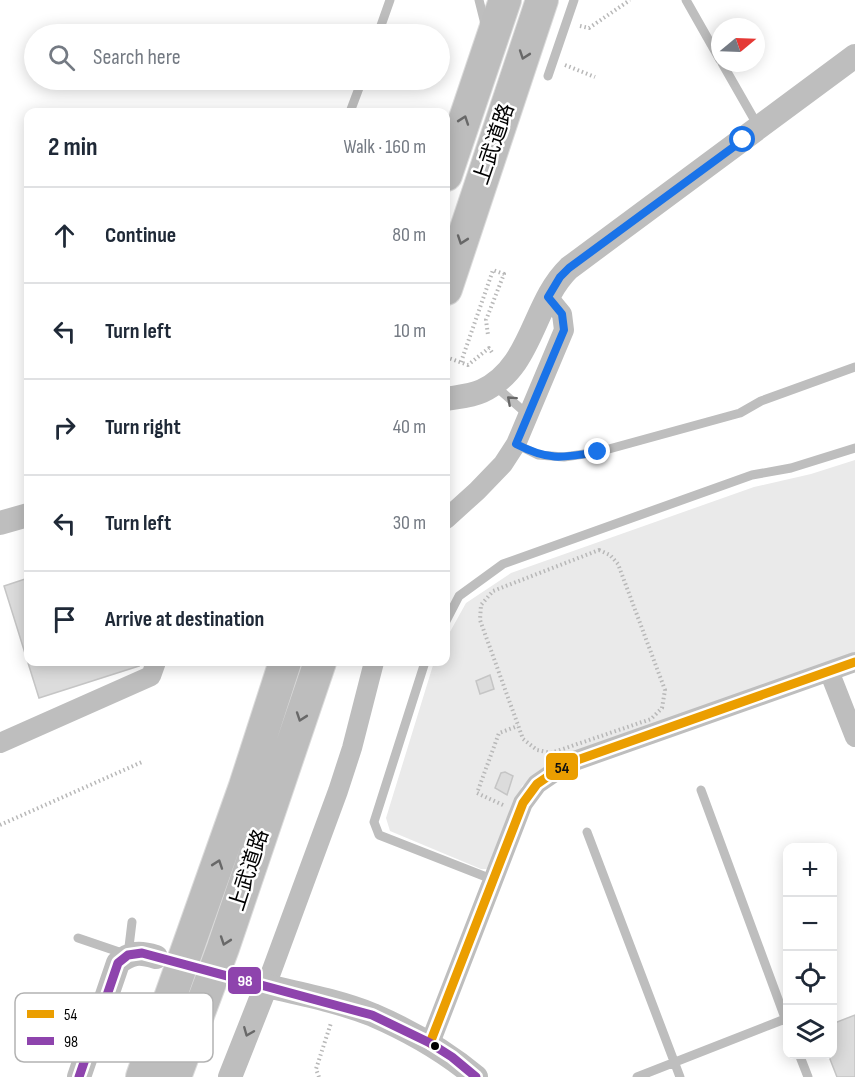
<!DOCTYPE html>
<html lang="en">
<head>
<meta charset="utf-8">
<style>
	body { margin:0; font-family:"Sofia Sans Condensed","Noto Sans JP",sans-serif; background:#f6f6f7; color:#1f2937 }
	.controls { position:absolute; right:18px; bottom:18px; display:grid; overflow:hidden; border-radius:12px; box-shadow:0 3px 15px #0003 }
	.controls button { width:54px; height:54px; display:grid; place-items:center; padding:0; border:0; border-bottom:2px solid #e0e1e3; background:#fff; color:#1f2937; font:30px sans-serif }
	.compass { position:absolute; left:711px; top:18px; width:54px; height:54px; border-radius:50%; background:#fff; box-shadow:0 3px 15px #0003; rotate:71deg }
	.stop { position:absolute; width:18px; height:18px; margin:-14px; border:4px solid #1a73e8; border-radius:50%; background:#fff }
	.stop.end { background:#1a73e8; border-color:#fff; box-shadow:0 2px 6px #0008 }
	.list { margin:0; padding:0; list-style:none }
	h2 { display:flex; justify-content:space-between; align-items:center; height:78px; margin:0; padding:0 24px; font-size:26px }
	h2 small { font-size:20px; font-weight:400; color:#747a83 }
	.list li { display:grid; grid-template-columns:39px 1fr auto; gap:18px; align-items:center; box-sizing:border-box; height:96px; padding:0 24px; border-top:2px solid #e0e1e3 }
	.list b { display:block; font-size:22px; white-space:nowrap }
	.list em { font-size:20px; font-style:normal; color:#747a83 }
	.icon { flex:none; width:33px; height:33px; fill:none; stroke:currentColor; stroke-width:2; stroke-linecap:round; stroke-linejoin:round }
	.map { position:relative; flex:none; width:855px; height:1077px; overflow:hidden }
	.search { position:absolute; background:#fff; box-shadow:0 3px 15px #0003; left:24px; top:24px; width:426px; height:66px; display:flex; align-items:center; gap:15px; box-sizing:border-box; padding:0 21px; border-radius:33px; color:#747a83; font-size:22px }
	.panel { position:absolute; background:#fff; box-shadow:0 3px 15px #0003; left:24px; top:108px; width:426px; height:558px; border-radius:12px }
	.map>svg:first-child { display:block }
</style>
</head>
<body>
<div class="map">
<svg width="855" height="1077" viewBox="0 0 855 1077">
	<rect width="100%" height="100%" fill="#fff"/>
	<path fill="#eaeaea" d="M 855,460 L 855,653 L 557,757 L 522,786 L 489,869 L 481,869 L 390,831 L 386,818 L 434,662 L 446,662 L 446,639 L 466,603 L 511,573 L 754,487 L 811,474 Z"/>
	<path fill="#dcdcdc" stroke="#c5c5c5" stroke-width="1.5" d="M 28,578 L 28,662 L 137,662 L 139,666 L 39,698 L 4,586 Z
		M 490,675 L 494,689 L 480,694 L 476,681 Z
		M 505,772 L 513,776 L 507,795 L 495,788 L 501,773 Z
		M 855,1015 L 855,1077 L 837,1077 L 828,1054 L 832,1054 L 832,1024 Z"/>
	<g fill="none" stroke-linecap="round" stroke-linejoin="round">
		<defs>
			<path id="trunk" d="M 446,175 L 505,0
				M 446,289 L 542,0
				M 142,1077 L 245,786 L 285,662
				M 175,1077 L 223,948 L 320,662"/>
		</defs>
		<use href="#trunk" stroke="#dbdbdb" stroke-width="34"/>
		<path stroke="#b8b8b8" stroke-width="4" stroke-dasharray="1.5 3" stroke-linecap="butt" d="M 580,26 L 589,28 L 630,0
			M 565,65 L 595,77
			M 446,357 L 468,365 L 489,348 L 493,354
			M 461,362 L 493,270 L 504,274 L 486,320 L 488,335
			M 599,550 L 610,555 L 618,564 L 665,690 L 662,708 L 651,719 L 551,753 L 537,750 L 523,739 L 480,620 L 481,605 L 493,591 Z
			M 503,805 L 477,793 L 499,733 L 518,726
			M 0,825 L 142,762
			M 319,1077 L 316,1069 L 331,1023"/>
		<path stroke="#bebebe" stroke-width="9" d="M 479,0 L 486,28
			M 686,0 L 720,60
			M 378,34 L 390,0
			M 722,63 L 758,126
			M 548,76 L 574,0
			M 350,112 L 362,80
			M 494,385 L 528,415
			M 516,444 L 538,455 L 564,457 L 598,452 L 740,413 L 761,401 L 855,367
			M 446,621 L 459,596 L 503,564 L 752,475 L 791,468 L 855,448
			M 425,662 L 374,822 L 379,835 L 494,880
			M 701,790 L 788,1026
			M 587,832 L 680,1077
			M 78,938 L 128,955 L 132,922
			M 799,1054 L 808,1077
			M 637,1077 L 785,1019"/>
		<path stroke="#bebebe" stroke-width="20" d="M 446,519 L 477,491 L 503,464 L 516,444 L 564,330 L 562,314 L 548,297
			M 829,671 L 855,737
			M 0,743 L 151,676 L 156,662
			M 266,986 L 338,791 L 352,748 L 374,662
			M 430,1043 L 523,803 L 537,784 L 566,764 L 855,662"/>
		<path stroke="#bebebe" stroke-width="24" d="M 446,399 C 457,397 471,396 482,391 C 533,367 532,304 569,268 L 855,56
			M 0,523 L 28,515
			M 239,979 C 283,991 331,998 373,1015 C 410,1031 445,1051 476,1077
			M 79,1077 L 118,963 C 131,952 140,952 156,957
			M 230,1077 L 266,986"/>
		<use href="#trunk" stroke="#bdbdbd" stroke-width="32"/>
		<defs>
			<path id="bus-1" d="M 430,1043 L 523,803 L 537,784 L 566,764 L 855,662"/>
			<path id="bus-2" d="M 79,1077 L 118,963 L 128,955 L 142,953 L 372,1015 L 430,1043 L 452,1057 L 476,1077"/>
		</defs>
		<use href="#bus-1" stroke="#fff" stroke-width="14"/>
		<use href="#bus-2" stroke="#fff" stroke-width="14"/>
		<use href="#bus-1" stroke="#eb9e00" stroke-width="9"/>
		<use href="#bus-2" stroke="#8e44ad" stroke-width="9"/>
	</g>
	<defs><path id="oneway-chevron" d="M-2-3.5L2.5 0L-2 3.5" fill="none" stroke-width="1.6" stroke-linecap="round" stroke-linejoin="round" transform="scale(1.5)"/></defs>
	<g stroke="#686868">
		<use href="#oneway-chevron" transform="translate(524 55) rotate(109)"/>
		<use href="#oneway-chevron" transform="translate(464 120) rotate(-71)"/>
		<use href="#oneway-chevron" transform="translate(462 240) rotate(109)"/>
		<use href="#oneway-chevron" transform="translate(511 400) rotate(-138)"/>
		<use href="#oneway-chevron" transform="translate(301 717) rotate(109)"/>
		<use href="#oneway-chevron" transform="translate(218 864) rotate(-71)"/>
		<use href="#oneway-chevron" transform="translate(225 941) rotate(109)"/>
		<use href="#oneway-chevron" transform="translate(248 1032) rotate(112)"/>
	</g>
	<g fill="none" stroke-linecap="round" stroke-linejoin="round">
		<path stroke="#1a73e8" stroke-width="8" d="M 598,452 C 562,458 549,461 516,444 L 564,330 L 562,314 L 548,297 L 560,277 L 569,268 L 743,140"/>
	</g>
	<circle fill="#000" stroke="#fff" stroke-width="2" cx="435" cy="1046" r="5"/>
	<g text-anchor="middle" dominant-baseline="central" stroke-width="5" stroke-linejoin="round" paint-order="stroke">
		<g font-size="21" fill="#000" stroke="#fff">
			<text transform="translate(494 144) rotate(-71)">上武道路</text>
			<text transform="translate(249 870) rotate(-72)">上武道路</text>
		</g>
	</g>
	<rect x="15" y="993" width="198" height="69" rx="9" fill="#fff" stroke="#b2b2b2" stroke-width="1.5"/>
	<rect x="27" y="1010" width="27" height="8" fill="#eb9e00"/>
	<rect x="27" y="1037" width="27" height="8" fill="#8e44ad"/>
	<g font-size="16" fill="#000">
		<text x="64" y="1020">54</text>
		<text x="64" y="1047">98</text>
	</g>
	<g stroke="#fff" stroke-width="2">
		<rect x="545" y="752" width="34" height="29" rx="6" fill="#eb9e00"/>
		<rect x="227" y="966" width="35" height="29" rx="6" fill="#8e44ad"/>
	</g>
	<g font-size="16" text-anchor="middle" font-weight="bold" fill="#fff">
		<text x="245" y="986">98</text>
	</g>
	<g font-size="16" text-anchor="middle" font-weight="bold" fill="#111">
		<text x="562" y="773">54</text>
	</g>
</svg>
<div class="controls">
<button>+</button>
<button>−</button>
<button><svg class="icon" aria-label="locate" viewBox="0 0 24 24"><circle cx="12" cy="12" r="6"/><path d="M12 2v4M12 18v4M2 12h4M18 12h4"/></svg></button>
<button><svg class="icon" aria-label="layers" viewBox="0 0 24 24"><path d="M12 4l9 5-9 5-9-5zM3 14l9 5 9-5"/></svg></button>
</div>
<svg class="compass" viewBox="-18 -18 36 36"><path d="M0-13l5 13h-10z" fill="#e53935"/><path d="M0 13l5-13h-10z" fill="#747a83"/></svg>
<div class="stop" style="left:743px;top:140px"></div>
<div class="stop end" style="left:598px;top:452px"></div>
<div class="search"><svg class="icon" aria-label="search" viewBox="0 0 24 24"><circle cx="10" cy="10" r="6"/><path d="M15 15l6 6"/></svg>Search here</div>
<section class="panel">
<h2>2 min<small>Walk · 160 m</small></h2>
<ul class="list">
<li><svg class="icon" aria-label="ahead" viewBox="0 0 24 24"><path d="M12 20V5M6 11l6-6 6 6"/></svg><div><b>Continue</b></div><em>80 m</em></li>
<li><svg class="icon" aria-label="left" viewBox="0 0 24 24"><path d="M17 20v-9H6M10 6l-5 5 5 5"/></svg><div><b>Turn left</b></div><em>10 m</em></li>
<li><svg class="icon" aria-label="right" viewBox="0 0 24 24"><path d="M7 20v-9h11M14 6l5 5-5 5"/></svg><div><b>Turn right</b></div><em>40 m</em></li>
<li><svg class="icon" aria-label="left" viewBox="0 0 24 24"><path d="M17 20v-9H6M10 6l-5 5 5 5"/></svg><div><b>Turn left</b></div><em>30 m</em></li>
<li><svg class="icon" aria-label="arrive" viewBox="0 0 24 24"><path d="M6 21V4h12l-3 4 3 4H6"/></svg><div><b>Arrive at destination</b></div></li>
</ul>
</section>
</div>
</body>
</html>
